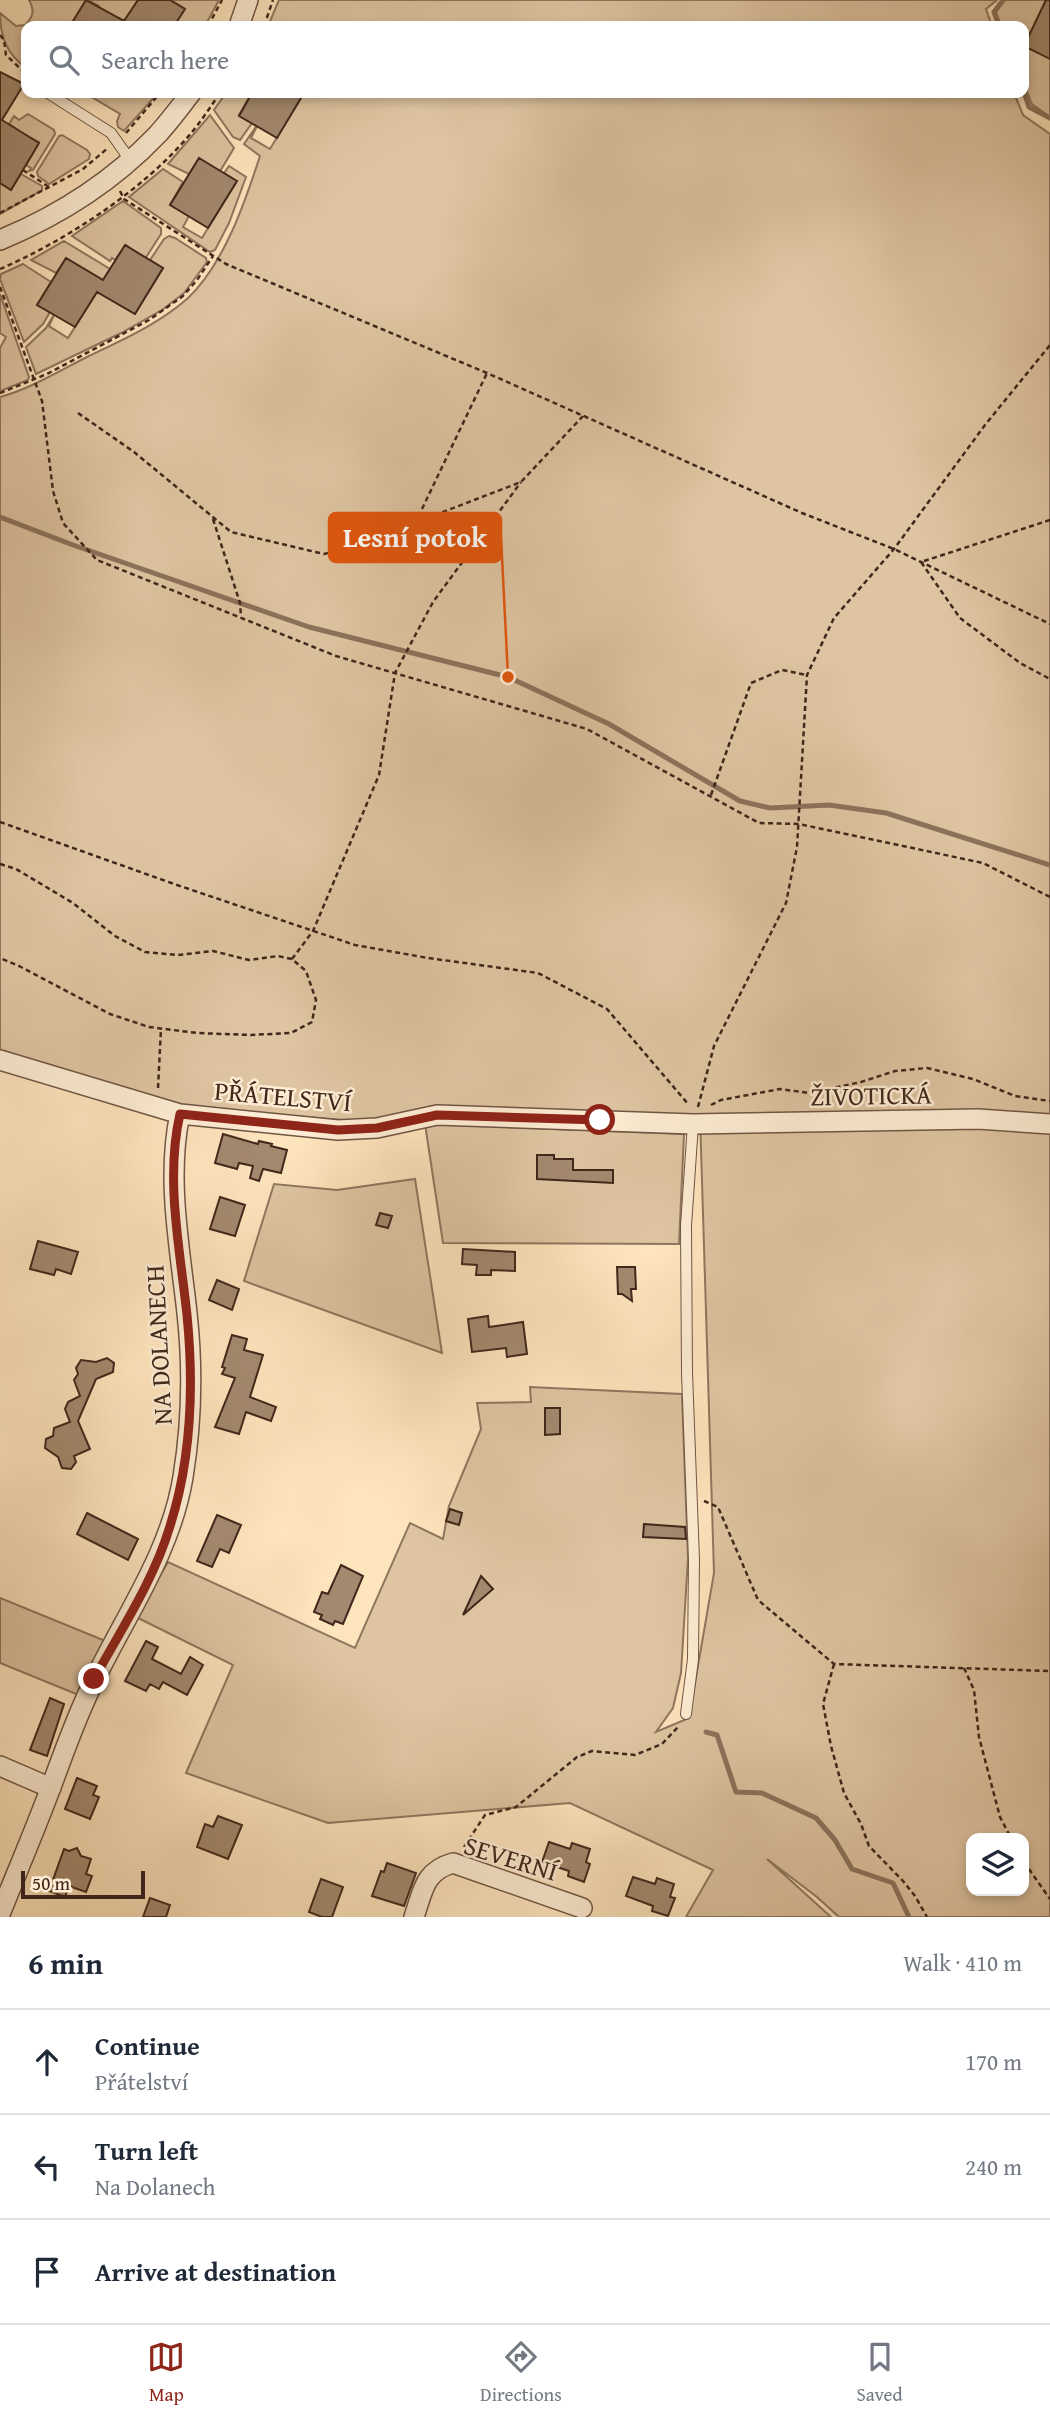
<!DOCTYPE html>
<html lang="en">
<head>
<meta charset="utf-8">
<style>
	body { margin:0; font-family:"Gentium Book Plus",serif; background:#f2f2f3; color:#1f2937 }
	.controls { position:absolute; right:21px; bottom:21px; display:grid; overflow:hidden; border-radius:14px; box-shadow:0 4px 10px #0003 }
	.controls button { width:63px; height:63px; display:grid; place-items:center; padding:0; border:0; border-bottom:2px solid #e0e1e3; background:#fff; color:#1f2937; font:35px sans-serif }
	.scale { position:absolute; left:21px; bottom:18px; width:124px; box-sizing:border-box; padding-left:7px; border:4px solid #41271b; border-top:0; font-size:19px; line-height:24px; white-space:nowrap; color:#41271b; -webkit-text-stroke:5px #feedd4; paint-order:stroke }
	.stop { position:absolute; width:21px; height:21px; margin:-16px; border:5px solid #8f2418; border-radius:50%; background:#fff }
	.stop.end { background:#8f2418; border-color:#fff; box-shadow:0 2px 7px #0008 }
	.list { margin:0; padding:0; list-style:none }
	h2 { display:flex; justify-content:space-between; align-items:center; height:91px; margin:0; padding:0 28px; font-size:30px }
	h2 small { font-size:23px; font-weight:400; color:#747a83 }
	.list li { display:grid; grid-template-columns:46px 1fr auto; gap:21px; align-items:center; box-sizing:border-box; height:105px; padding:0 28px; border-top:2px solid #e0e1e3 }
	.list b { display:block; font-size:26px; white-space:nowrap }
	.list p { margin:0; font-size:23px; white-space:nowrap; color:#747a83 }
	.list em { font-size:23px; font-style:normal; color:#747a83 }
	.icon { flex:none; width:38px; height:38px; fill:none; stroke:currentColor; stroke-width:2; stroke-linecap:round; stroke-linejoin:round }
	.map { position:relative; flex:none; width:1050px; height:1917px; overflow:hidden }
	.search { position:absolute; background:#fff; box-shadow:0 4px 10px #0003; left:21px; right:21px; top:21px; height:77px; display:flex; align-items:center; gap:18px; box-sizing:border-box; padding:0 24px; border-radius:14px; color:#747a83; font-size:26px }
	.sheet { height:406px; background:#fff }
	nav { display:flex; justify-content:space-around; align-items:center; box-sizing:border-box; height:98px; border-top:2px solid #e0e1e3; background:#fff; font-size:19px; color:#747a83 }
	nav a { display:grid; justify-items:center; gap:4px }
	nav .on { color:#8f2418 }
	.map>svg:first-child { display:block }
</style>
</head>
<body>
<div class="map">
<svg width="1050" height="1917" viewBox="0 0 1050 1917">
	<rect width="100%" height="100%" fill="#fee4bd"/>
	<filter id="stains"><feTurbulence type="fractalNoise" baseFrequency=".00286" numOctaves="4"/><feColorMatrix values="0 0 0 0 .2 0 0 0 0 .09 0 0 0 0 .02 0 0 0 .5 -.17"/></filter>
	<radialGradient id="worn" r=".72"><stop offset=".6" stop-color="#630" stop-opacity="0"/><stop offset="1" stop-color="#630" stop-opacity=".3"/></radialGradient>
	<path fill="#dec4a1" stroke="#90765e" stroke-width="2" fill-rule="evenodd" d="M 29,0 L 86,0 L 70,26 L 26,26 L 26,68 C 7,54 0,37 0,13 L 16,26 L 25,25 C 33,17 35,11 29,0 Z
		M 88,0 L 138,0 L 124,21 L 98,9 L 99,6 Z
		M 166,0 L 219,0 L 205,26 L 174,26 L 184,8 L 172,1 Z
		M 279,0 L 997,0 L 986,9 L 992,26 L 268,26 Z
		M 1005,0 L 1046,0 L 1024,46 L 1050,56 L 1050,117 L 1032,104 L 1024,84 L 1024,26 L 1001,26 L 996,12 Z
		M 91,93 L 158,93 L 124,131 L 118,127 L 117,121 L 120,114 L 90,96 Z
		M 226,93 L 252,93 L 239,115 L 252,123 L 240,140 L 233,137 L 214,110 Z
		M 304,93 L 1014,93 L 1023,115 L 1050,134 L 1050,1917 L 839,1917 L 817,1897 L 767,1859 L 831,1917 L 686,1917 L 713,1870 L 570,1803 L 328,1823 L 186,1773 L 233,1665 L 136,1617 L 168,1562 L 355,1648 L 410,1523 L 443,1539 L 449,1506 L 481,1429 L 477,1403 L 531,1402 L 530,1387 L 682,1394 L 688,1558 L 681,1673 L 673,1708 L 656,1732 L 689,1718 L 714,1573 L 700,1116 L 379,1123 L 172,1106 L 0,1056 L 0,397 C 30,389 59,371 87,357 C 122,340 159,324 188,298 C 224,264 245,202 260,156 L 244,144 L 258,124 L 251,138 L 270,149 ZM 971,1838 L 1024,1838 L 1024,1891 L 971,1891 Z
		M 28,114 L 54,130 L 55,134 L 33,170 L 29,171 L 31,168 L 26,165 L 39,142 L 14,130 L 15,128 L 9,124 L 14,116 L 19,120 Z
		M 210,115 L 234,148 L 219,173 L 199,158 L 189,174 L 168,164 Z
		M 62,135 L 87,150 L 90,154 L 89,159 L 49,184 L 38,176 L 37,172 L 59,136 Z
		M 229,166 L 246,177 L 229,223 L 215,250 L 210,252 L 129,197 L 163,169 L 183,182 L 170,205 L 190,214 L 183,227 L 202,238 L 235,184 L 236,181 L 224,173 Z
		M 21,174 L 42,186 L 42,190 L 0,214 L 0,183 L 11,189 Z
		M 123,201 L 161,228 L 161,234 L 145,259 L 126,245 L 115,260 L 112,258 L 110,261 L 72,236 Z
		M 169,236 L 175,238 L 206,258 L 207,262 L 184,293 L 162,310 L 121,333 L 36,374 L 26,347 L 46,328 L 55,313 L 49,326 L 68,338 L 97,292 L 135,314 L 163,268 L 150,260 L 164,239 Z
		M 64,241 L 110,269 L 103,280 L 66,258 L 56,273 L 31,260 Z
		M 23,264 L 51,282 L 37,305 L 50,312 L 43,324 L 24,342 L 0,279 L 1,274 Z
		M 0,294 L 29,377 L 28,380 L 0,391 L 0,348 L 6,337 L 0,333 Z
		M 425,1124 L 684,1134 L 679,1244 L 443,1243 Z
		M 415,1179 L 442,1353 L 244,1281 L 274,1184 L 337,1190 Z
		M 0,1598 L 108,1642 L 81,1696 L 0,1663 Z"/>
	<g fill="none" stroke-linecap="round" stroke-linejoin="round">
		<path stroke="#8c725b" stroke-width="5" d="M 999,26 L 994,12 L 1003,0
			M 1024,92 L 1029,107 L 1050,118
			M 0,517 L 73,545 L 309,627 L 508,677 L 609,724 L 740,801 L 770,808 L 829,805 L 886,813 L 1050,865
			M 706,1732 L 717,1735 L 736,1792 L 762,1793 L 816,1818 L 835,1840 L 852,1869 L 893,1883 L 909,1917"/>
	</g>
	<path fill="#a3896f" stroke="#41271b" stroke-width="2" d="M 86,0 L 124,21 L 138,0 L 170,0 L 185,9 L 174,26 L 70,26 Z
		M 1046,0 L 1050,0 L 1050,59 L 1024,46 Z
		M 0,72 L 24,84 L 2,120 L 39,143 L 11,190 L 0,183 Z
		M 252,93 L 304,93 L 277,138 L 239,116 Z
		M 199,158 L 237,181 L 208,228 L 170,205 Z
		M 125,245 L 163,268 L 135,314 L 97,292 L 75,327 L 37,305 L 66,258 L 103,280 Z
		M 223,1134 L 258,1144 L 259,1141 L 272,1144 L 271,1146 L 287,1150 L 281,1173 L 263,1169 L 259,1181 L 250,1178 L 253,1166 L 239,1163 L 237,1169 L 215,1163 Z
		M 537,1155 L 554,1155 L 554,1159 L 573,1159 L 573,1170 L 613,1170 L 613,1183 L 537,1179 Z
		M 220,1197 L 245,1205 L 235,1236 L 210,1229 Z
		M 380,1213 L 392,1216 L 388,1228 L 376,1225 Z
		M 38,1241 L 78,1252 L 71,1274 L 56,1269 L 54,1275 L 30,1269 Z
		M 463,1249 L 515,1252 L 515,1271 L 491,1270 L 491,1275 L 476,1275 L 477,1265 L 462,1264 Z
		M 617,1267 L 635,1267 L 636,1289 L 631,1289 L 632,1301 L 622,1294 L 618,1294 Z
		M 217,1280 L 239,1289 L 232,1310 L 209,1300 Z
		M 488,1316 L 489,1327 L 523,1322 L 527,1354 L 507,1357 L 506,1348 L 472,1352 L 468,1319 Z
		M 232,1335 L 247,1339 L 244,1350 L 263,1355 L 250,1397 L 276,1407 L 271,1421 L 246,1412 L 239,1434 L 215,1427 L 235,1378 L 222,1374 L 225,1368 L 222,1367 Z
		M 107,1358 L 114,1363 L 113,1372 L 96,1379 L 78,1421 L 90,1449 L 74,1456 L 76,1462 L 71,1469 L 62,1468 L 58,1457 L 45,1448 L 46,1439 L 53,1436 L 54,1428 L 70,1422 L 65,1409 L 68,1402 L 80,1396 L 74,1380 L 78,1374 L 76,1368 L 81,1360 L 96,1362 Z
		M 545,1408 L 560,1408 L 560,1434 L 545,1435 Z
		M 450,1509 L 462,1513 L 459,1525 L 446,1521 Z
		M 87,1513 L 138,1539 L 128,1560 L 77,1534 Z
		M 217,1515 L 241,1525 L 229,1553 L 220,1549 L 212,1567 L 197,1561 Z
		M 644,1524 L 685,1527 L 686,1539 L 643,1537 Z
		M 341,1565 L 363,1576 L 343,1624 L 335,1621 L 333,1625 L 320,1619 L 322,1615 L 314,1612 L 322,1592 L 328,1594 Z
		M 481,1576 L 493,1589 L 463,1615 Z
		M 146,1641 L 158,1647 L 152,1659 L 181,1674 L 190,1657 L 203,1665 L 187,1695 L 163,1682 L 159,1689 L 150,1684 L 146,1691 L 125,1681 Z
		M 50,1698 L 64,1704 L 47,1756 L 30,1750 Z
		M 77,1778 L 97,1786 L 93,1795 L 99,1797 L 90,1819 L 65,1809 Z
		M 218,1816 L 242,1825 L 228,1859 L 197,1847 L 205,1824 L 213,1827 Z
		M 549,1842 L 570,1849 L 572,1843 L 590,1849 L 586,1862 L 590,1864 L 584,1882 L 568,1876 L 569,1871 L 542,1862 Z
		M 77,1848 L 81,1856 L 91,1859 L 86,1874 L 92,1876 L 86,1892 L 69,1886 L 65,1897 L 49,1891 L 64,1849 L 69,1851 Z
		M 387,1863 L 416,1873 L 404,1906 L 372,1896 L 381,1871 L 384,1872 Z
		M 633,1877 L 655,1884 L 657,1878 L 674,1884 L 670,1897 L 675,1898 L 668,1916 L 652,1911 L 653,1906 L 626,1896 Z
		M 321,1879 L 343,1887 L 332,1917 L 322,1917 L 309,1912 Z
		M 150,1898 L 170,1905 L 166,1917 L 143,1917 Z"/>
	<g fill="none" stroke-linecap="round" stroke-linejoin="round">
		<defs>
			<path id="service" d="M 48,93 L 111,133 L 130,160
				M 686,1714 L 693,1659 L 694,1560 L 687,1373 L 686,1226 L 693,1124"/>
			<path id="minor" d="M 239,26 L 248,0
				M 0,240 C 58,216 113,181 157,135 C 169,122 180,107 191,93
				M 0,1060 L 180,1114 L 338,1130 L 377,1128 L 437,1115 L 693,1124 L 978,1119 L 1050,1124
				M 0,1766 L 51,1788
				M 0,1914 C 17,1872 35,1830 51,1787 C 65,1750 77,1714 95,1679 C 127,1613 171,1551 183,1477 C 192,1422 193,1368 187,1313 C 180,1248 166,1178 180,1114
				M 414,1917 C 423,1891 424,1871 453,1863 L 582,1908"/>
		</defs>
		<use href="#service" stroke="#705644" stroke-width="12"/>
		<use href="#minor" stroke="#705644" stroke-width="22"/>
		<path stroke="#41271b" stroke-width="2.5" stroke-dasharray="5 3.5" stroke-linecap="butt" d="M 208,26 L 222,0
			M 264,26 L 273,0
			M 0,35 L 4,40 L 6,55 L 26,74
			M 126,133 L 160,93
			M 23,170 L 49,187
			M 120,191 L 124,199 L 226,264 L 487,373 L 802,513 L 894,549 L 1050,624
			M 0,213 L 83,169 L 108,148
			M 0,269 C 67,240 145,189 192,132 C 202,120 211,106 220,93
			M 0,287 L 42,401 L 53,491 L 63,523 L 97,560 L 336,656 L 587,729 L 759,823 L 799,824 L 983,863 L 1050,897
			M 0,393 L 47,374 L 149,320 L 183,296 L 197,280 L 213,256
			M 78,413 L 134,452 L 231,532 L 324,554 L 411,532 L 435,515 L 521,482 L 583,416
			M 213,519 L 240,603 L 241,616
			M 1050,520 L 921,562 L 960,618 L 1020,663 L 1050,679
			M 411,532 L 487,373
			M 711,795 L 751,683 L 782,670 L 807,675
			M 0,822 L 177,885 L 355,945 L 428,958 L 538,973 L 607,1009 L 689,1105
			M 0,864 L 16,869 L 73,903 L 115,936 L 145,952 L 178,955 L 213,951 L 249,960 L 278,956 L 292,959 L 306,971 L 316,1000 L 312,1022 L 291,1033 L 251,1035 L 197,1033 L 149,1027 L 110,1014 L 19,966 L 0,958
			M 292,959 L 313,931 L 379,775 L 395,673 L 433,602 L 521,482
			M 158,1088 L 161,1028
			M 711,1105 L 721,1100 L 780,1089 L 809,1093 L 861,1082 L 895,1071 L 927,1068 L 973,1079 L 1015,1096 L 1050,1101
			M 698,1107 L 714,1046 L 786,903 L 797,847 L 807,675 L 834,618 L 894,549 L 985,425 L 1050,345
			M 704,1501 L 718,1507 L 758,1600 L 834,1664 L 1050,1671
			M 834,1664 L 823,1704 L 831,1746 L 844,1793 L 861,1824 L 869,1846 L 903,1881 L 915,1896 L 927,1917
			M 964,1668 L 974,1690 L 979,1737 L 1000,1817 L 1011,1838
			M 464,1847 L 485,1815 L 516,1807 L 577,1757 L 592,1751 L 635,1755 L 662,1744 L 679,1726
			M 1024,1862 L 1050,1899"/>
		<use href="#service" stroke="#feedd4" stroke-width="10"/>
		<use href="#minor" stroke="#feedd4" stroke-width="19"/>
	</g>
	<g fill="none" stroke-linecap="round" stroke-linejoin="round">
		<path stroke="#8f2418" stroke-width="9" d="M 94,1679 C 121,1630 154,1580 170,1526 C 192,1457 194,1386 187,1315 C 180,1249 165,1179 180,1114 L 338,1130 L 377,1128 L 437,1115 L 600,1120"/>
	</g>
	<g text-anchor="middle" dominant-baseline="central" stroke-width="5" stroke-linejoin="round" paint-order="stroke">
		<g font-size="26" fill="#41271b" stroke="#feedd4">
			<text transform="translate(871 1095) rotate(-1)">ŽIVOTICKÁ</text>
			<text transform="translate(283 1096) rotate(5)">PŘÁTELSTVÍ</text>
			<text transform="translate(158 1345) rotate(-93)">NA DOLANECH</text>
			<text transform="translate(511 1858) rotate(17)">SEVERNÍ</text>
		</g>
	</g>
	<path fill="none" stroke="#e0560d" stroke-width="2.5" d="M508 677L501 537"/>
	<circle fill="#e0560d" stroke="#feedd4" stroke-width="2.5" cx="508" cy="677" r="7"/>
	<rect fill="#e0560d" stroke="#e0560d" stroke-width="2.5" x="329" y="513" width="172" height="49" rx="7"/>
	<g font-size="28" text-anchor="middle" font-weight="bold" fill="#fff">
		<text x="415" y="547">Lesní potok</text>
	</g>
	<rect width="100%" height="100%" filter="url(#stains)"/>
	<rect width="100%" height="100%" fill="url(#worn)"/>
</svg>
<div class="controls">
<button><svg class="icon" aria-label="layers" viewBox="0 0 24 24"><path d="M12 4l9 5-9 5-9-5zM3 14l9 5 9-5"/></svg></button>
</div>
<div class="scale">50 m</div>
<div class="stop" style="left:600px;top:1120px"></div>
<div class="stop end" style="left:94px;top:1679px"></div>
<div class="search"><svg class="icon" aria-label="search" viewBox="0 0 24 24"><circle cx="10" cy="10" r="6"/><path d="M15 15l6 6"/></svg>Search here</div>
</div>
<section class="sheet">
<h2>6 min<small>Walk · 410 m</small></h2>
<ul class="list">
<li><svg class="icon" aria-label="ahead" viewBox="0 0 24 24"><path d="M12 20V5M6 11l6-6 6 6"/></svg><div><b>Continue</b><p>Přátelství</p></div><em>170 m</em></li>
<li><svg class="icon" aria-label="left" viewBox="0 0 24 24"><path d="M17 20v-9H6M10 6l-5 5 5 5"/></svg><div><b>Turn left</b><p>Na Dolanech</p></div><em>240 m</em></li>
<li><svg class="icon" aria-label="arrive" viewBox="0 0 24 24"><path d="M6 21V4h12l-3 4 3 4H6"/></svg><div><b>Arrive at destination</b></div></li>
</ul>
</section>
<nav>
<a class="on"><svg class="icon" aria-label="map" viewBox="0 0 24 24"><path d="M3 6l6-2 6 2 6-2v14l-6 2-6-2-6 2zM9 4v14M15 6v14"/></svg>Map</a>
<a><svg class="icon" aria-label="directions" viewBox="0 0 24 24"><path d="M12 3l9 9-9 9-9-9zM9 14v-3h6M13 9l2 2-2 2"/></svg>Directions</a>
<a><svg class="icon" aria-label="saved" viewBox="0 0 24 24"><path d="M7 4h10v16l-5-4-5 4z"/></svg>Saved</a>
</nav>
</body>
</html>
